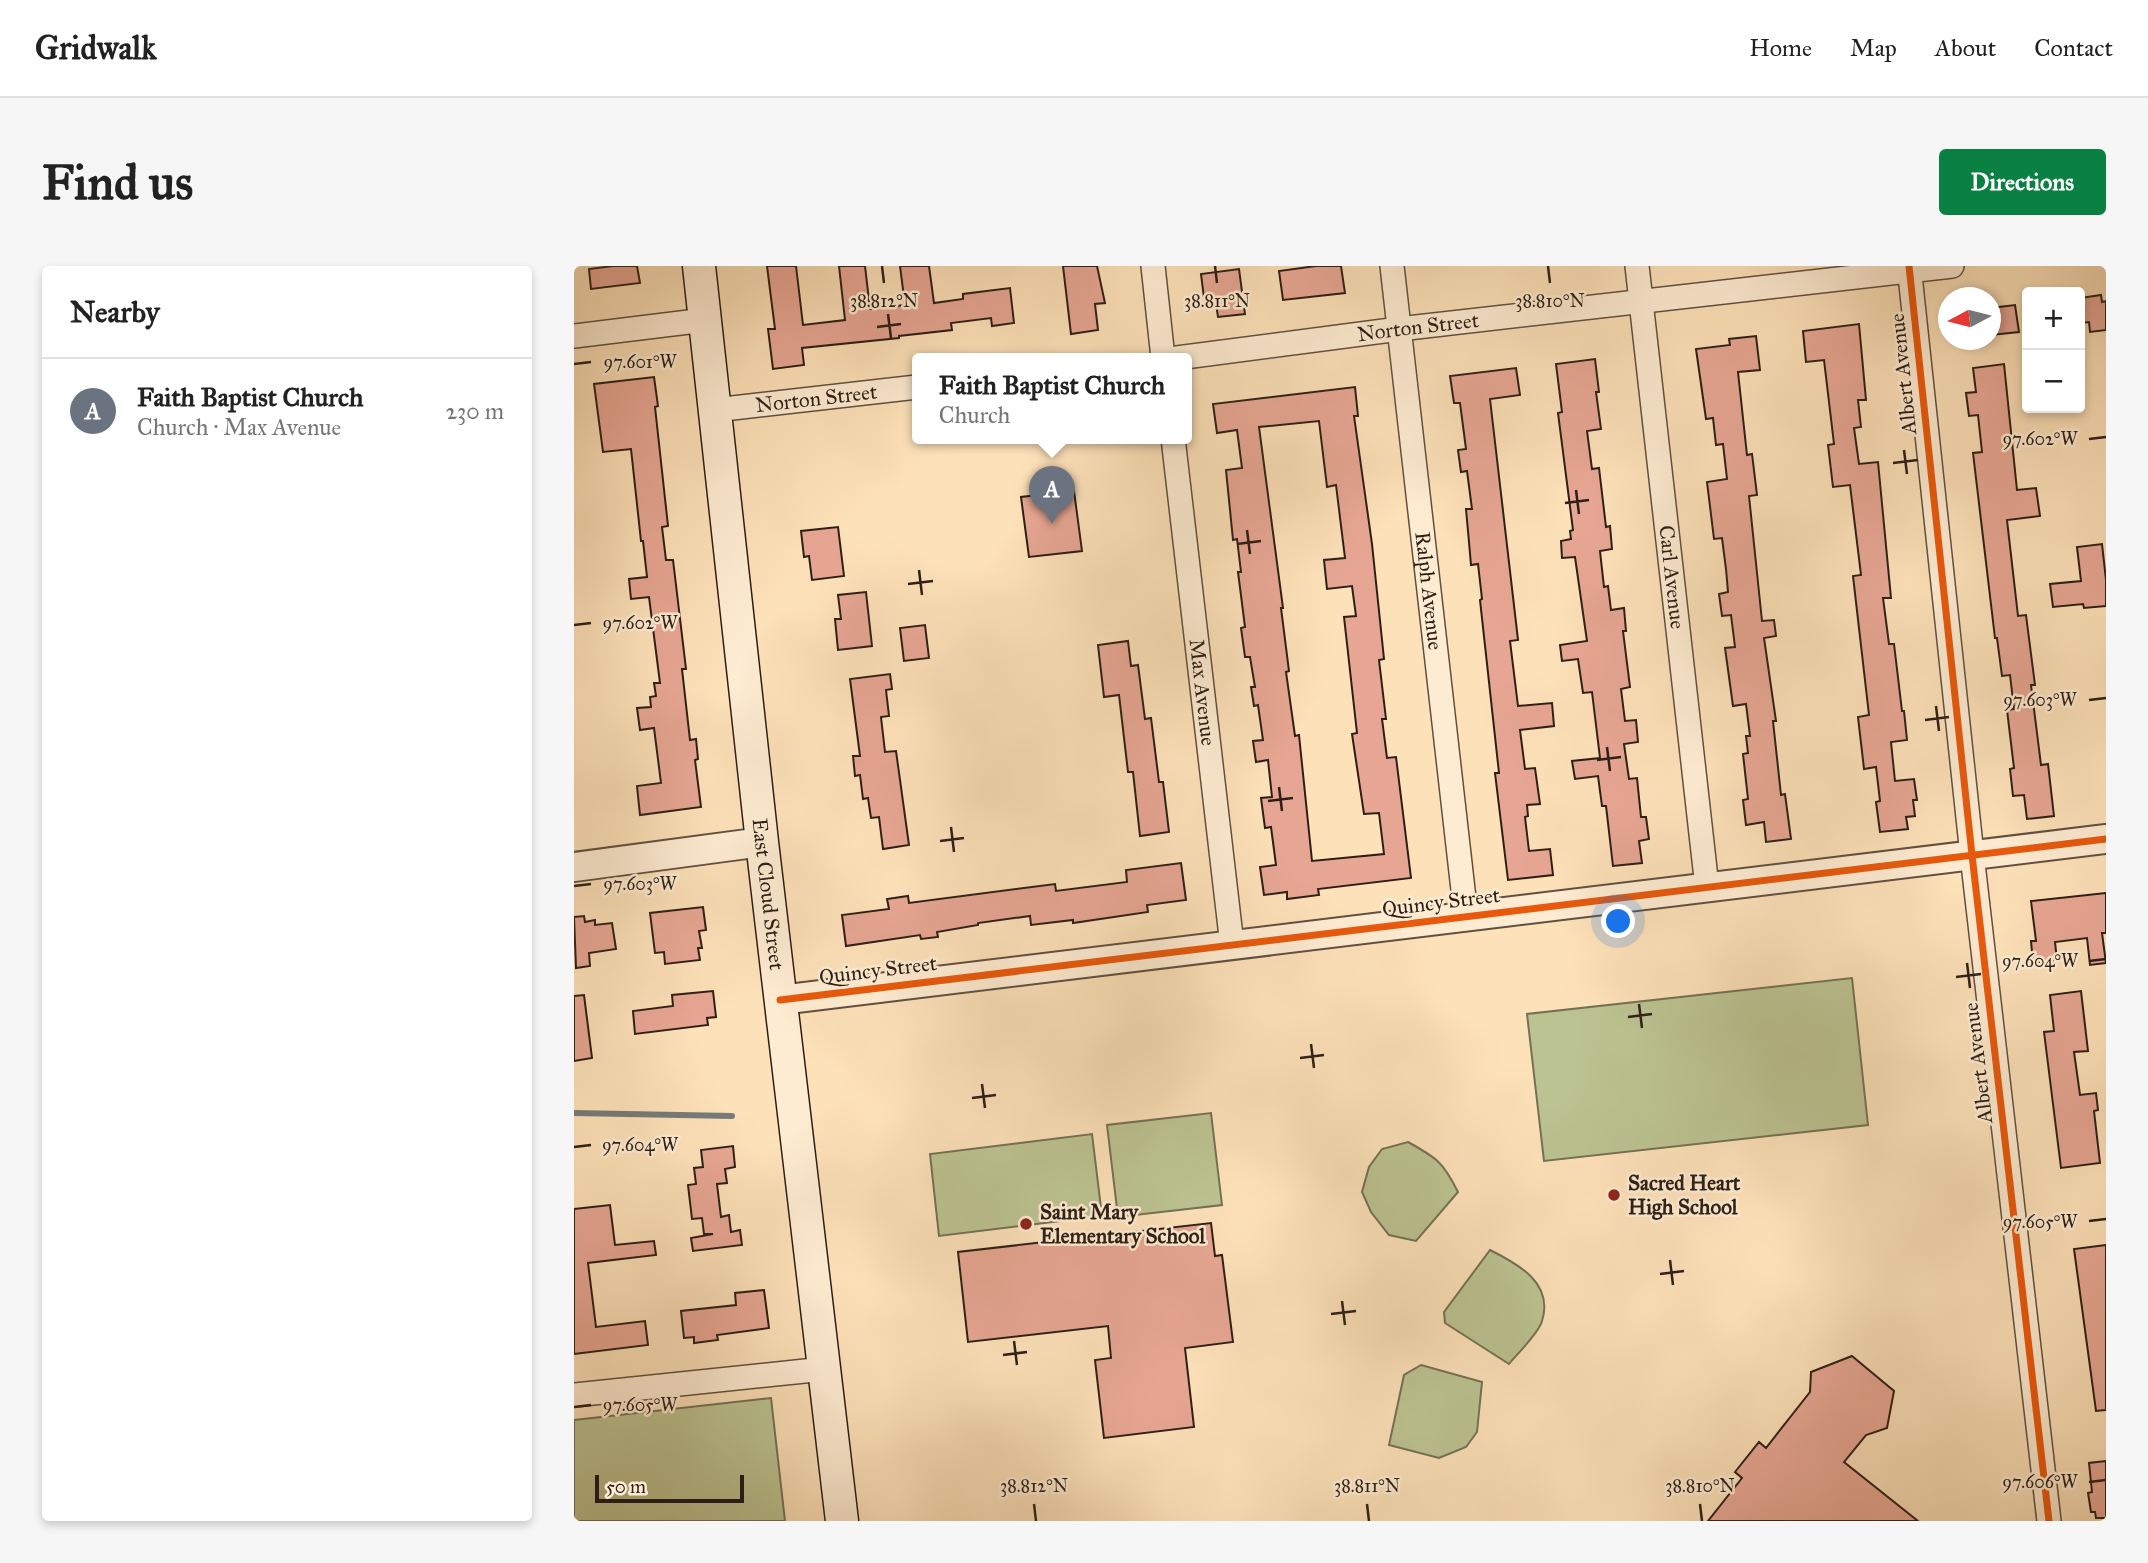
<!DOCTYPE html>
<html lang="en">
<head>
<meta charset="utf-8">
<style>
	body { margin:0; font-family:"IM FELL Great Primer",serif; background:#f6f6f6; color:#222 }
	.controls { position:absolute; right:21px; top:21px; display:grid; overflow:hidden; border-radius:7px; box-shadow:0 4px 10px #0003 }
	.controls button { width:63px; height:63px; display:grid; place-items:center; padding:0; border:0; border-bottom:2px solid #e0e0e0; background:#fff; color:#222; font:35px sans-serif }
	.compass { position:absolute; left:1364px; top:21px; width:63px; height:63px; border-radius:50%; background:#fff; box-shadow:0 4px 10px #0003; rotate:263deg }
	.scale { position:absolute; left:21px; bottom:18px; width:149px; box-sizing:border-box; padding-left:7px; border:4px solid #2d1f17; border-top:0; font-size:19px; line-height:24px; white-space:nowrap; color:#2d1f17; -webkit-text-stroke:5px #feecd2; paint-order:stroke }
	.you { position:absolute; left:1045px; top:656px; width:24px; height:24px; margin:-18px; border:5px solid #fff; border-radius:50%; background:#1a73e8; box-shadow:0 0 0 10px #1a73e833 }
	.badge { display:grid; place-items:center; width:46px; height:46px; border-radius:50%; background:#0b8043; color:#fff; font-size:23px; font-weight:700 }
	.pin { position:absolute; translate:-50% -58px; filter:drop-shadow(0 2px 4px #0008) }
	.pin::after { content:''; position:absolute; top:37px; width:24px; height:21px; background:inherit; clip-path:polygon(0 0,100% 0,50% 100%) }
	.popup { position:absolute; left:338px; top:87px; width:280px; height:91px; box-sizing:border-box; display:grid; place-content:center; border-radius:7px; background:#fff; filter:drop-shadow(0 2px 5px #0005); font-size:23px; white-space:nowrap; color:#767676 }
	.popup b { font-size:26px; color:#222 }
	.popup::after { content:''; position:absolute; left:50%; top:100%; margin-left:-14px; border:14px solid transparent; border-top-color:#fff }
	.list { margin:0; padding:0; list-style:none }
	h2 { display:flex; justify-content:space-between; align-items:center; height:91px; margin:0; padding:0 28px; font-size:30px }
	h2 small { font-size:23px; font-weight:400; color:#767676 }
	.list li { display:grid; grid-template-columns:46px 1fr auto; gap:21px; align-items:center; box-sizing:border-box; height:105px; padding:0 28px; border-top:2px solid #e0e0e0 }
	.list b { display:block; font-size:26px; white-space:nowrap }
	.list p { margin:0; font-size:23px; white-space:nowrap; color:#767676 }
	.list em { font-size:23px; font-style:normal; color:#767676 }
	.map { position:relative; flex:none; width:1532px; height:1255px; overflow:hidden; border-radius:7px }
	header { display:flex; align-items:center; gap:42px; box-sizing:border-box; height:98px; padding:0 35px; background:#fff; border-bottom:2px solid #e0e0e0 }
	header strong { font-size:33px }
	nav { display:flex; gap:38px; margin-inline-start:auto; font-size:24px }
	.intro { display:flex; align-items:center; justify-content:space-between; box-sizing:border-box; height:168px; padding:0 42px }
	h1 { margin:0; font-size:49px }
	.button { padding:18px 32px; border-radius:7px; background:#0b8043; color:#fff; font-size:24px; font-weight:700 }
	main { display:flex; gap:42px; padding:0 42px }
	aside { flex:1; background:#fff; border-radius:7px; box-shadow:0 4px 10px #0003 }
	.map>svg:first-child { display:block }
</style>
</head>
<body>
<header>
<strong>Gridwalk</strong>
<nav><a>Home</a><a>Map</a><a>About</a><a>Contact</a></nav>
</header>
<div class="intro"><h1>Find us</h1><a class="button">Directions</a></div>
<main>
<aside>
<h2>Nearby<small></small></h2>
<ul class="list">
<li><span class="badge" style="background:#6b7280">A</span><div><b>Faith Baptist Church</b><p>Church · Max Avenue</p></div><em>230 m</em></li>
</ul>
</aside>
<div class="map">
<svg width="1532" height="1255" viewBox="0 0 1532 1255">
	<rect width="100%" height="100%" fill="#fde1b9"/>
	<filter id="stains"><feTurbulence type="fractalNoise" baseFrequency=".00286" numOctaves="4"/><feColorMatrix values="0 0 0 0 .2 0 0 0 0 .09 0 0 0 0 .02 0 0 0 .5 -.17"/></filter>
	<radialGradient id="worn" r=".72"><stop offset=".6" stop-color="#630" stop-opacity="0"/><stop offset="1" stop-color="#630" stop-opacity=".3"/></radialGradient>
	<path fill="#bcc392" stroke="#747154" stroke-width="2" d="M 1278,712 L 1294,859 L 970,895 L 953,748 Z
		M 637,847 L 648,939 L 544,951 L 533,859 Z
		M 518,868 L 528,950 L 365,970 L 356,888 Z
		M 834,876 C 863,892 869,896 884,926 L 842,975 L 815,969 L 797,946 L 788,926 L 795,901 L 808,883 Z
		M 916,984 C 944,998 980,1017 968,1055 C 965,1067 943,1088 935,1098 L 871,1057 L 870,1046 Z
		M 847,1099 L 908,1116 L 903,1166 L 892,1181 L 865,1192 L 815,1179 L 830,1109 Z
		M 197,1132 L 211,1255 L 0,1255 L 0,1154 Z"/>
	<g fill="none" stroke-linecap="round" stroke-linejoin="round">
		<path stroke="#767c79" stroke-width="6" d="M 0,847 L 158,850"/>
	</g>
	<path fill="#e7a693" stroke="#2d1f17" stroke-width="2" fill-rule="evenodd" d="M 39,0 L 63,0 L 66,17 L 17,23 L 15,3 Z
		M 193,0 L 222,0 L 229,59 L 271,54 L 265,0 L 291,0 L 296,43 L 331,39 L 326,0 L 355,0 L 360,37 L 389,33 L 389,28 L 436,22 L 440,57 L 418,60 L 417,52 L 377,57 L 378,64 L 325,70 L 325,72 L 228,82 L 230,99 L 199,103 L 194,63 L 201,63 Z
		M 489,0 L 523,0 L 531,37 L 521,38 L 524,64 L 497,68 Z
		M 742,0 L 767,0 L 771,27 L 709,34 L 705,5 Z
		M 665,3 L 671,48 L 644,51 L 641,31 L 630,32 L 627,8 Z
		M 1527,29 L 1528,36 L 1532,35 L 1532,64 L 1516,66 L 1515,56 L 1506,57 L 1506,32 Z
		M 1441,39 L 1445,66 L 1417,69 L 1417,42 Z
		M 1285,58 L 1292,134 L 1284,134 L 1287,161 L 1280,162 L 1285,198 L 1304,196 L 1317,332 L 1309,332 L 1315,378 L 1320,378 L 1328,445 L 1330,445 L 1333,474 L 1317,476 L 1321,515 L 1340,513 L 1343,534 L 1339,534 L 1341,550 L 1332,551 L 1334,563 L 1306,566 L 1302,536 L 1306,535 L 1302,501 L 1290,503 L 1284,451 L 1295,449 L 1279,310 L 1287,309 L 1276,219 L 1259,221 L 1254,179 L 1260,178 L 1250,94 L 1232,96 L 1229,65 Z
		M 1182,70 L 1186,104 L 1164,106 L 1173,189 L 1178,188 L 1183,229 L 1175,230 L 1188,355 L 1200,354 L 1202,370 L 1190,372 L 1202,455 L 1199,455 L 1207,529 L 1211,528 L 1217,573 L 1192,576 L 1190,556 L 1172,559 L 1169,534 L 1174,533 L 1169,488 L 1174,487 L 1172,470 L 1176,470 L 1172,438 L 1159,440 L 1151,382 L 1161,381 L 1157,349 L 1148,350 L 1145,328 L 1154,326 L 1152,303 L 1148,272 L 1140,273 L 1133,216 L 1153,213 L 1149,178 L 1142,179 L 1139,152 L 1132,153 L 1122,83 L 1156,79 L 1155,73 Z
		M 1021,93 L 1025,126 L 1022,126 L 1027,163 L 1013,165 L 1018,203 L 1025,202 L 1032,261 L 1036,260 L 1038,283 L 1026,285 L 1030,321 L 1034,320 L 1037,344 L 1050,342 L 1052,365 L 1049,365 L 1056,421 L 1047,423 L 1051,455 L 1062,454 L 1064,476 L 1050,478 L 1055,513 L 1063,512 L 1067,551 L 1072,551 L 1075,573 L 1065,575 L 1068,597 L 1039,600 L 1032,540 L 1028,540 L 1024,510 L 1001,513 L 998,495 L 1026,492 L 1018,426 L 1009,427 L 1004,393 L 988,395 L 986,379 L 1013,375 L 1001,291 L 988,292 L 987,275 L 997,273 L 996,265 L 999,264 L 984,147 L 988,146 L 982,98 Z
		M 1430,98 L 1443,224 L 1462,222 L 1466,250 L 1433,254 L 1444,350 L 1452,349 L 1461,419 L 1457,419 L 1467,499 L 1474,498 L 1480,550 L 1453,553 L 1450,529 L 1439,530 L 1436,503 L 1440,502 L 1433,444 L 1440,443 L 1436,409 L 1428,410 L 1423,372 L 1421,372 L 1399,187 L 1408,186 L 1404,149 L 1395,150 L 1392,127 L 1402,126 L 1399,102 Z
		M 942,102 L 946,129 L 916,133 L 944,374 L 936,375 L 944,440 L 978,437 L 980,460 L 946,464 L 951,503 L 961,502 L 966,538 L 953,539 L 954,550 L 951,551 L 955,585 L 976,583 L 979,609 L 934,614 L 921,507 L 925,507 L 906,334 L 908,333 L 904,298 L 897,299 L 895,276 L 892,243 L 898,243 L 893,205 L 887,206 L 884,184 L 892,183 L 886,137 L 880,137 L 876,110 Z
		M 80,111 L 84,140 L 81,141 L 94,260 L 88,261 L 92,294 L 99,294 L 112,403 L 108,403 L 116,474 L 122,473 L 124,493 L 121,494 L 127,541 L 66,549 L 63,520 L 87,517 L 80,462 L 66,464 L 63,442 L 77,441 L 76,431 L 82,430 L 80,417 L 86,417 L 75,331 L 57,333 L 55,313 L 73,311 L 69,275 L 67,275 L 57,183 L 29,186 L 20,118 Z
		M 781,121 L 784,150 L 780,150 L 798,278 L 810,393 L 805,394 L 812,453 L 808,453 L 813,492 L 822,491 L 837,612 L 744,623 L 745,629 L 713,633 L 713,626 L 690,629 L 686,601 L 702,599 L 697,561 L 691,562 L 687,532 L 698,531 L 694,494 L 682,496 L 679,475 L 689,474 L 684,439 L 680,440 L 677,421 L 681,421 L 676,391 L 671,391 L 667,362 L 671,361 L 664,306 L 667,306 L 663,273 L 659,274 L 652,204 L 668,202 L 663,164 L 643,167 L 639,138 ZM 745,155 L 753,221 L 762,219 L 771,292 L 750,294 L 753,323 L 778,320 L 782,350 L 770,351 L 783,467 L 778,468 L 790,548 L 805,547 L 810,588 L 738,595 L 725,469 L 721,470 L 712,406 L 715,405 L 707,342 L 709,342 L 685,161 Z
		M 500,225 L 508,285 L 455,291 L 447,231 Z
		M 264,261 L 270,310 L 238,314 L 235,290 L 230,291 L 227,265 Z
		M 1528,278 L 1532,314 L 1532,340 L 1510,342 L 1509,338 L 1479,341 L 1476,318 L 1507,315 L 1503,281 Z
		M 292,326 L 298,380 L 264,384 L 261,353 L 267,353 L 264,329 Z
		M 351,359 L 355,392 L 330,395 L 326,362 Z
		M 554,375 L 557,400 L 564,399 L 571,453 L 577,452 L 585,516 L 589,516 L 595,566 L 566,570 L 559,506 L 554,506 L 545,429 L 530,431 L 524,379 Z
		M 316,408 L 318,423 L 312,424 L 315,450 L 307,451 L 311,486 L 322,485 L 335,579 L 309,583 L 305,551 L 297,552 L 294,532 L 289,533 L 286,509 L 281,510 L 279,490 L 286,490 L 276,413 Z
		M 607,597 L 612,634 L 573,639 L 574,646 L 499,657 L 499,654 L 457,659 L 456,650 L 404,657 L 404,659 L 363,666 L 364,671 L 347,673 L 346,669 L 272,680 L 268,649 L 315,643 L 313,633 L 334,630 L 335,637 L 481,618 L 482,625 L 553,616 L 552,604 Z
		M 1532,627 L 1532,667 L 1528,667 L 1532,697 L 1516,699 L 1513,672 L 1481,676 L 1483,694 L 1459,697 L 1457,675 L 1462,675 L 1457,635 Z
		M 129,641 L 132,664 L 125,665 L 128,682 L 124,682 L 126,694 L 91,698 L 90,686 L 81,687 L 76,647 Z
		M 10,650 L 11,656 L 21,654 L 21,659 L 38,657 L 42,683 L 15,687 L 16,700 L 2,702 L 0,651 Z
		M 139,725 L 142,751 L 133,752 L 134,759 L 61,768 L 59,745 L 99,740 L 98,729 Z
		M 1507,725 L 1514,785 L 1500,786 L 1506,829 L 1522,827 L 1524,844 L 1520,845 L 1526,897 L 1487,902 L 1470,766 L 1480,765 L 1476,729 Z
		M 10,729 L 18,792 L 0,795 L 0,730 Z
		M 159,880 L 161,901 L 151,903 L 153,917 L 143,918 L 147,951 L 155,949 L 157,966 L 166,964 L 168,979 L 119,985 L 117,972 L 139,968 L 130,968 L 128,952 L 118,953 L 114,919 L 122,918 L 120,902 L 129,901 L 127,884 Z
		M 36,939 L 41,979 L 80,975 L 82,989 L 14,997 L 22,1061 L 71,1055 L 74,1079 L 0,1088 L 0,943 Z
		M 637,957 L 641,990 L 648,989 L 659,1076 L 611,1082 L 620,1161 L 530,1172 L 521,1094 L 537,1092 L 534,1060 L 394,1076 L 384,986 Z
		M 1532,979 L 1532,1144 L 1522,1145 L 1500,983 Z
		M 190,1024 L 195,1062 L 143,1069 L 144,1074 L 120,1077 L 120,1071 L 110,1072 L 107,1045 L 162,1039 L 161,1027 Z
		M 1278,1090 L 1320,1125 L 1313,1162 L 1292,1169 L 1270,1196 L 1344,1255 L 1134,1255 L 1168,1212 L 1161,1206 L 1185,1176 L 1192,1182 L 1236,1126 L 1237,1106 Z
		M 1532,1195 L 1532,1252 L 1522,1252 L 1521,1246 L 1517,1246 L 1514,1227 L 1518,1226 L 1515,1197 Z"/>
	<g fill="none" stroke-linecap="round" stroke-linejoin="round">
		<defs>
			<g id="minor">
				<path d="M 579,0 L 589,92"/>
				<path id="s1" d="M 818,0 L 892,650"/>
				<path id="s2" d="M 1063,0 L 1133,621"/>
				<path d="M 1335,0 L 1398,589 L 1475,1255"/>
				<path d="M 0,70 L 131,54"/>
				<path id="s3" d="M 603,92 L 825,63 L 1378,0"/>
				<path id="s4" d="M 141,144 L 343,121"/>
				<path id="s5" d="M 599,172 L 658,679"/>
				<path d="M 0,1129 L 250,1103"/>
			</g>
			<path id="tertiary" d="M 0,601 L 188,576
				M 206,734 L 1532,573"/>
			<g id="secondary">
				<path id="s6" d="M 125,0 L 188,576 L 268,1255"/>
			</g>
		</defs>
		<use href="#minor" stroke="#615040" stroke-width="26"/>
		<use href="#tertiary" stroke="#615040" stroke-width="32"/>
		<use href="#secondary" stroke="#2d1f17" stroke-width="35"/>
		<use href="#minor" stroke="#feecd2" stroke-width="23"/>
		<use href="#tertiary" stroke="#feecd2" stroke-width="28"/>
		<use href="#secondary" stroke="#feecd2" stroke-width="32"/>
		<defs>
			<path id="cycleway" d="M 1335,0 L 1398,589 L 1475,1255
				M 206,734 L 1532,573"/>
		</defs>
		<use href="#cycleway" stroke="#feecd2" stroke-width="11"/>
		<use href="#cycleway" stroke="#e8590c" stroke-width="7"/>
	</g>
	<path fill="none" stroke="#2d1f17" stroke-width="2.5" d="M 308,0 L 310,17M 641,0 L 643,17M 974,0 L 976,17M 314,48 L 317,72M 303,61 L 327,58M 0,98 L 17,96M 1515,173 L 1532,171M 1330,184 L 1333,208M 1319,197 L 1344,194M 1002,224 L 1005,248M 991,237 L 1015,234M 673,264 L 676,288M 663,278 L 687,275M 345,304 L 348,329M 334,318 L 359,315M 0,359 L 17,357M 1515,434 L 1532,432M 1362,440 L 1365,465M 1351,454 L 1375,451M 1033,481 L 1036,505M 1023,494 L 1047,491M 705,521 L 708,545M 694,535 L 719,532M 377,561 L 380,586M 366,575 L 390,572M 0,620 L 17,618M 1515,695 L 1532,693M 1393,697 L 1396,722M 1382,711 L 1407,708M 1065,738 L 1068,762M 1054,751 L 1078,748M 737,778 L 740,802M 726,792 L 750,789M 408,818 L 411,842M 398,832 L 422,829M 0,881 L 17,879M 1515,955 L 1532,953M 1096,994 L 1099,1019M 1086,1008 L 1110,1005M 768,1035 L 771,1059M 757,1048 L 782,1045M 440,1075 L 443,1099M 429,1089 L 453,1086M 0,1141 L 17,1139M 1515,1216 L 1532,1214M 460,1238 L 462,1255M 793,1238 L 795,1255M 1126,1238 L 1128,1255"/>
	<g fill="#8f2418" stroke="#feecd2" stroke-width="2.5">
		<circle cx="1040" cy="929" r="7"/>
		<circle cx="452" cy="958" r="7"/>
	</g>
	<g text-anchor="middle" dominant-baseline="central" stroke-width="5" stroke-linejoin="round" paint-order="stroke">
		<g font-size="21" fill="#2d1f17" stroke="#feecd2">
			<text stroke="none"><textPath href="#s3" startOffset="243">Norton Street</textPath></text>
			<text transform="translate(1329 108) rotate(-96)">Albert Avenue</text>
			<text stroke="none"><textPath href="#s4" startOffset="102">Norton Street</textPath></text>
			<text stroke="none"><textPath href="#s2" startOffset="313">Carl Avenue</textPath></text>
			<text stroke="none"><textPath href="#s1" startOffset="327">Ralph Avenue</textPath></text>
			<text stroke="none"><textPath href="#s5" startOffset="256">Max Avenue</textPath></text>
			<text stroke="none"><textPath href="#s6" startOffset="632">East Cloud Street</textPath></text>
			<text transform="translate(867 636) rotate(-7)">Quincy Street</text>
			<text transform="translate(304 704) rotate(-7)">Quincy Street</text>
			<text transform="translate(1404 797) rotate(-97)">Albert Avenue</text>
		</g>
		<g font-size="21" font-weight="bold" fill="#2d1f17" stroke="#feecd2" text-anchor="start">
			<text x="1054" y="917">Sacred Heart<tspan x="1054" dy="24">High School</tspan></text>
			<text x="466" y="946">Saint Mary<tspan x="466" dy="24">Elementary School</tspan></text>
		</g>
	</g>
	<g font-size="18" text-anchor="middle" fill="#2d1f17" stroke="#feecd2" stroke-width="5" stroke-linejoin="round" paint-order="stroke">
		<text x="310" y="41">38.812°N</text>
		<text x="643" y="41">38.811°N</text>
		<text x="976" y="41">38.810°N</text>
		<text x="66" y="102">97.601°W</text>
		<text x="1466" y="179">97.602°W</text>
		<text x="66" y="363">97.602°W</text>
		<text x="1466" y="440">97.603°W</text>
		<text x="66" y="624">97.603°W</text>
		<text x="1466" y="701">97.604°W</text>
		<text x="66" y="885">97.604°W</text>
		<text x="1466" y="962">97.605°W</text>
		<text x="66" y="1145">97.605°W</text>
		<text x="1466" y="1222">97.606°W</text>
		<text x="460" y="1226">38.812°N</text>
		<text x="793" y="1226">38.811°N</text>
		<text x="1126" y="1226">38.810°N</text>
	</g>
	<rect width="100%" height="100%" filter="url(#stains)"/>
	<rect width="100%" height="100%" fill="url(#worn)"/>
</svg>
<div class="controls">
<button>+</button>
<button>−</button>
</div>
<svg class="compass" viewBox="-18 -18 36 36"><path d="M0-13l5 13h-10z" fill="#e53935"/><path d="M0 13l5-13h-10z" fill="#767676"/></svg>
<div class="scale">50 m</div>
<div class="you"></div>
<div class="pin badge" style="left:478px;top:258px;background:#6b7280">A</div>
<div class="popup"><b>Faith Baptist Church</b>Church</div>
</div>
</main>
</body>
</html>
